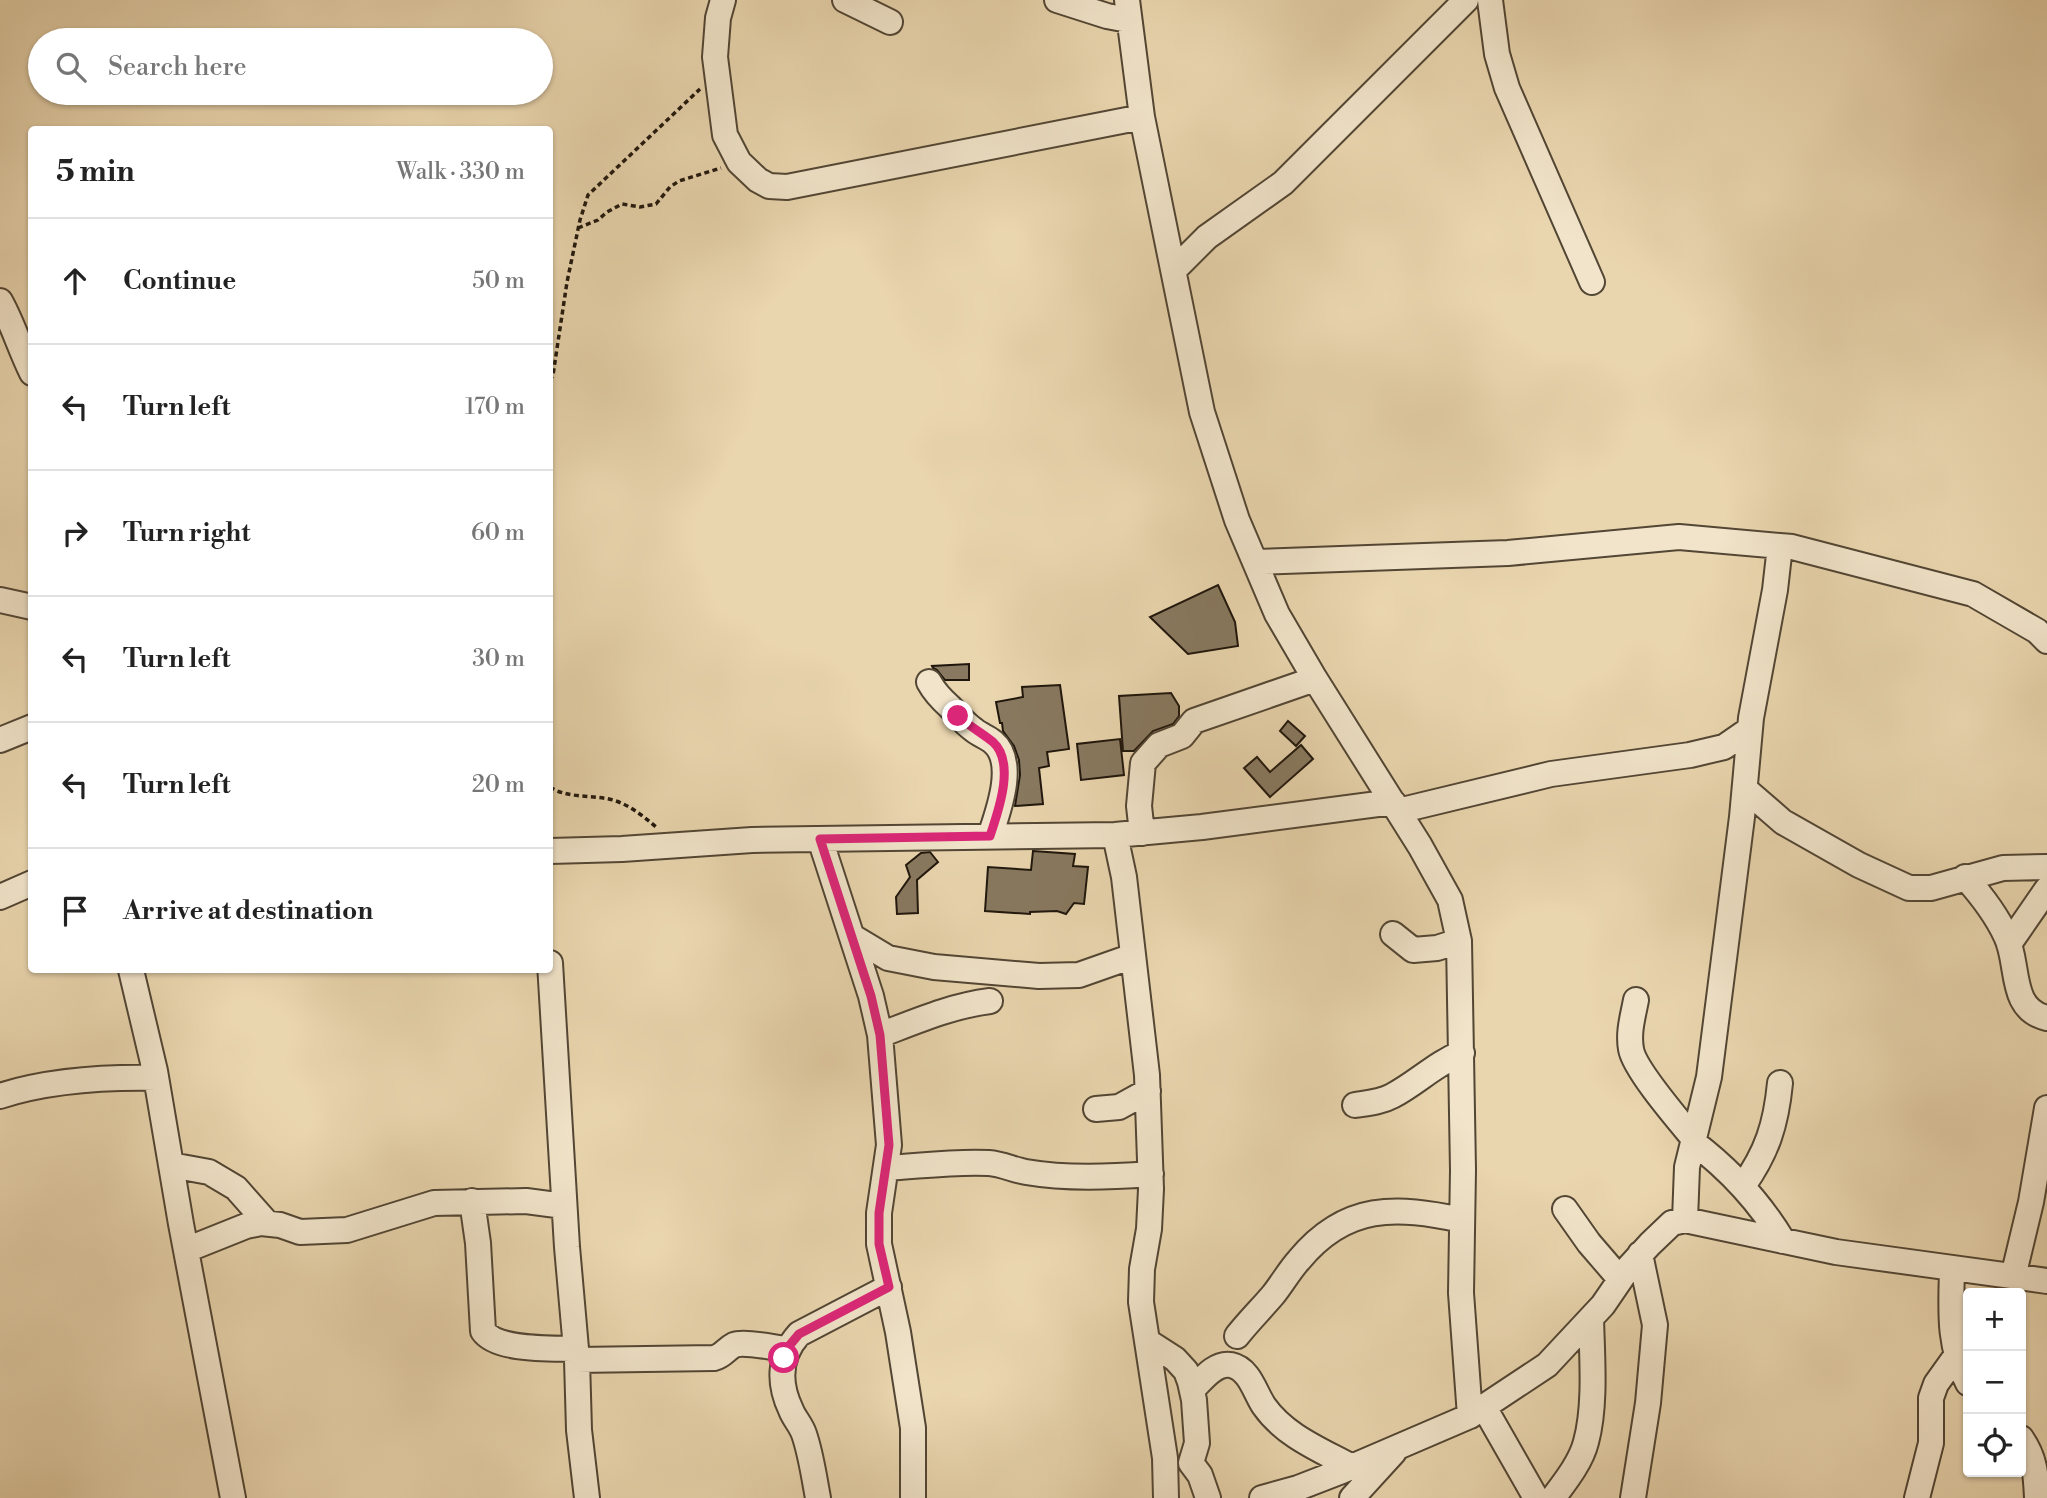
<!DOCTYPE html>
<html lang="en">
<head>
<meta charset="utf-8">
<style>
	body { margin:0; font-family:"Libre Bodoni",serif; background:#f2f2f2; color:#222 }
	.controls { position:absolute; right:21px; bottom:21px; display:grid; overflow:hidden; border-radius:7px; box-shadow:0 2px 5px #0004 }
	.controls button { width:63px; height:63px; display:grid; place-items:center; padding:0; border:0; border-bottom:2px solid #e0e0e0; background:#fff; color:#222; font:35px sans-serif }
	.stop { position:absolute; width:21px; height:21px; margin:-16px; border:5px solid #db2777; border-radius:50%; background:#fff }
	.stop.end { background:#db2777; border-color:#fff; box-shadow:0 2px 7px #0008 }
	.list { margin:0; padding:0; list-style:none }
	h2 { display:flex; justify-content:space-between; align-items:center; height:91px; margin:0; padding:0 28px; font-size:30px }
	h2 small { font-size:23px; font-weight:400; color:#767676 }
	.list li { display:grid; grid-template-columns:46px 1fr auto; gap:21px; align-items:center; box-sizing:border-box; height:126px; padding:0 28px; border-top:2px solid #e0e0e0 }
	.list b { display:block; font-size:26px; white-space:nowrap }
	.list em { font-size:23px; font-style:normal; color:#767676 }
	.icon { flex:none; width:38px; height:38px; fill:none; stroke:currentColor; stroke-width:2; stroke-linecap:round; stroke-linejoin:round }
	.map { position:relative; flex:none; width:2047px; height:1498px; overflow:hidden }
	.search { position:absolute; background:#fff; box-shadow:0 2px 5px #0004; left:28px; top:28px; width:525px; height:77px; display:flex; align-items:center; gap:18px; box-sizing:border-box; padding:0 24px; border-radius:38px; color:#767676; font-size:26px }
	.panel { position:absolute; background:#fff; box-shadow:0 2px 5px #0004; left:28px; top:126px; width:525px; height:847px; border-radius:7px }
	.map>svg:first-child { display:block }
</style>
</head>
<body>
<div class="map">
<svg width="2047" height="1498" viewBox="0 0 2047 1498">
	<rect width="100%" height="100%" fill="#e9d5ae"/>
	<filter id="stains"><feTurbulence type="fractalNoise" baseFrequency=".00286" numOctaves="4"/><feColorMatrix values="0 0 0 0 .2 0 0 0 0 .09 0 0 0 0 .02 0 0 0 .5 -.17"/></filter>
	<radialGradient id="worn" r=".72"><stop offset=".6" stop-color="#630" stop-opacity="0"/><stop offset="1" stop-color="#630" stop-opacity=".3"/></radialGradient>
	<path fill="#887960" stroke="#1f160c" stroke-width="2" d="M 1218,585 L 1235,622 L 1238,646 L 1188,654 L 1150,617 Z
		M 969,664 L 969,680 L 945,680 L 937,670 L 933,668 L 932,666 Z
		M 1060,685 L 1069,749 L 1047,752 L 1049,766 L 1039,768 L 1043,804 L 1015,806 L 1020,775 L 1019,760 L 1014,746 L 1003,731 L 1002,723 L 1000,723 L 996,702 L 1023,697 L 1022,687 Z
		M 1171,693 L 1179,706 L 1179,716 L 1173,724 L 1153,731 L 1134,751 L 1123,751 L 1119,696 Z
		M 1288,721 L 1305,736 L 1296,746 L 1280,731 Z
		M 1120,739 L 1124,775 L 1081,780 L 1077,744 Z
		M 1301,745 L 1313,759 L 1270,797 L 1244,768 L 1257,757 L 1270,772 Z
		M 1033,851 L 1075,854 L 1073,866 L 1088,867 L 1084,904 L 1074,903 L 1066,914 L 1057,911 L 1030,912 L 1030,914 L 985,911 L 988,867 L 1031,870 Z
		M 930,852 L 938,862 L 917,880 L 918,913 L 897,914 L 896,897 L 910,877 L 906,865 L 921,853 Z"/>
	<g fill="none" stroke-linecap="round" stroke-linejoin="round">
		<defs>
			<path id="minor" d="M 723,0 L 718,18 L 715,57 L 725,135 L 739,162 L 758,180 L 769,186 L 787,187 L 1142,117
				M 845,0 L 890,22
				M 1057,0 L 1107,16 L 1128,20
				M 1127,0 L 1142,117 L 1202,412 L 1237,520 L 1277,614 L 1315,679 L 1420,846 L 1450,900 L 1459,941 L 1463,1170 L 1461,1293 L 1470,1416
				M 1490,0 L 1497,54 L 1507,88 L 1592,282
				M 1174,270 L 1207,237 L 1283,183 L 1466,0
				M 0,301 C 13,324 20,349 32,373
				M 1255,562 L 1508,553 L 1679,537 L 1792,547 L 1973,594 L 2037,631 L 2047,641
				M 0,600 L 32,607
				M 929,682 C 935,693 941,699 950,707 C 958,715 965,724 974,730 C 980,735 987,737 993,742 C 1017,762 998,812 990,836
				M 0,740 L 32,727
				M 1745,789 L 1783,822 L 1859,865 L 1909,888 L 1931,888 L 2003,868 L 2047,867
				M 1398,811 L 1551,774 L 1690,755 L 1724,747 L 1750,729
				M 1142,833 L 1139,806 L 1143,763 L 1159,745 L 1182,736 L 1194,721 L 1315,679
				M 1115,835 L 1124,877 L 1147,1075 L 1151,1189 L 1149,1229 L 1142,1269 L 1141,1302 L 1165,1458 L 1166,1498
				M 820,839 L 871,996 L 880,1035 L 889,1145 L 879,1213 L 879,1244 L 898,1332 L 913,1428 L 913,1498
				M 550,851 L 622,849 L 752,840 L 1115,835 L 1202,827 L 1393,802
				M 1965,877 C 1981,895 1996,914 2006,936 C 2020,964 2008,1009 2047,1018
				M 0,897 L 32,883
				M 1393,934 L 1413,950 L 1437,948 L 1459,941
				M 853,937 L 888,958 L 934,967 L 1039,976 L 1079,975 L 1133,956
				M 2009,944 L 2047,889
				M 550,963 L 567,1247 L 577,1360 L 579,1430 L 587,1498
				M 131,970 L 155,1071 L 181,1224 L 233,1498
				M 1636,1000 C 1633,1016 1628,1032 1631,1049 C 1634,1069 1680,1122 1694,1139
				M 880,1035 C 917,1021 951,1006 990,1001
				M 0,1096 C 50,1080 104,1077 156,1078
				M 1355,1105 C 1368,1103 1381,1102 1392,1096 C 1417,1083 1436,1063 1462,1053
				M 1096,1109 L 1119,1107 L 1148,1091
				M 1693,1142 C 1730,1170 1759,1201 1783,1241
				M 171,1165 L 209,1172 L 236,1188 L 267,1223
				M 886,1168 C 921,1166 955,1161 989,1163 C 1002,1164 1014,1170 1026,1172 C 1067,1179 1110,1177 1151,1174
				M 1743,1186 C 1767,1152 1776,1125 1780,1083
				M 472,1201 L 478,1243 L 483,1331 C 497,1351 552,1348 576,1349
				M 1565,1209 L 1589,1243 L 1620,1279
				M 1685,1220 L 1687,1167 L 1709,1077 L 1742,817 L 1751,718 L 1775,590 L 1780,546
				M 186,1250 L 246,1226 L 261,1223 L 280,1225 L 300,1232 L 347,1230 L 434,1203 L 526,1201 L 564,1206
				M 1952,1269 C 1951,1309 1948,1346 1968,1383
				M 2013,1277 L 2031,1202 L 2047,1108
				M 1237,1336 C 1248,1322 1261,1309 1273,1295 C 1282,1284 1289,1271 1299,1260 C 1346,1203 1396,1206 1462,1220
				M 1147,1341 L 1175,1359 L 1186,1371 L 1190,1382 L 1194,1400 L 1197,1443 L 1191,1463 L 1200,1475 L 1208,1498
				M 577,1360 L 714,1358 C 723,1356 726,1349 734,1345 C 744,1341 775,1348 787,1349
				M 1192,1390 C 1202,1380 1215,1362 1231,1365 C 1250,1369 1255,1393 1264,1406 C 1285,1436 1321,1450 1352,1467
				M 1484,1407 L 1536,1498
				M 2021,1438 C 2035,1458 2036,1474 2037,1498
				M 818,1498 C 814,1477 811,1454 804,1434 C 801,1425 794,1418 791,1410 C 778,1383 779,1356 799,1334 L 889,1287
				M 1262,1498 L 1298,1488 L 1342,1471 L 1470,1416 L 1547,1365 L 1603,1305 L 1629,1267 L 1650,1244 L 1672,1223 L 1685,1220 L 1836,1252 L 2047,1281
				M 1352,1498 L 1394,1452
				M 1553,1498 C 1565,1482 1581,1462 1586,1442 C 1596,1405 1592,1357 1591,1318
				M 1633,1498 L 1648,1403 L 1655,1325 L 1640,1254
				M 1917,1498 L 1931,1443 L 1931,1398 L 1936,1384 L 1956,1356"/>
		</defs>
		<use href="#minor" stroke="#524634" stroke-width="28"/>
		<path stroke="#1f160c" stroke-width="3.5" stroke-dasharray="5 3.5" stroke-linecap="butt" d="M 578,228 L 598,220 L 607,212 L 622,204 L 640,207 L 656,204 L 670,187 L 679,181 L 721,168
			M 550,381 L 553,375 L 567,282 L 580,220 L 588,195 L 700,89
			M 550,787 C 566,798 589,795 609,799 C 627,803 642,815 656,827"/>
		<use href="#minor" stroke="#f1e4ca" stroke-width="24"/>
	</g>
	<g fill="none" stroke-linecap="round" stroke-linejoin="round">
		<path stroke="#db2777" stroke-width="9" d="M 784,1358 L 789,1346 L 799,1334 L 889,1287 L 879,1244 L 879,1213 L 889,1145 L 880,1035 L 871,996 L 820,839 L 990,836 C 998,812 1016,763 993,742 C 982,733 969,726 958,716"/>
	</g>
	<rect width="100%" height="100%" filter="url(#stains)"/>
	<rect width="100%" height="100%" fill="url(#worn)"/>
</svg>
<div class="controls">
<button>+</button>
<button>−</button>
<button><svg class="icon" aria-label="locate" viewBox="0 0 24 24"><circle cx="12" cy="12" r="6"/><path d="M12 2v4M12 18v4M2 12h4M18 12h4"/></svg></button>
</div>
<div class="stop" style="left:784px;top:1358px"></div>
<div class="stop end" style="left:958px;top:716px"></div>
<div class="search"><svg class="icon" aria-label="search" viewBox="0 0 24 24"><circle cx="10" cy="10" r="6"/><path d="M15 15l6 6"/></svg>Search here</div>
<section class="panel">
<h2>5 min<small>Walk · 330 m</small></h2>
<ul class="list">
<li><svg class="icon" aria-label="ahead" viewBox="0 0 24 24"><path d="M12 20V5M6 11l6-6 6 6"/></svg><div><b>Continue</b></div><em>50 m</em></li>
<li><svg class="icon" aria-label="left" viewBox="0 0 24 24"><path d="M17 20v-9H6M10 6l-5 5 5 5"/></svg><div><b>Turn left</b></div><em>170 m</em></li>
<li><svg class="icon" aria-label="right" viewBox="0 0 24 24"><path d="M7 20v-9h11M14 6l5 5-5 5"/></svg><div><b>Turn right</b></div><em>60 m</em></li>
<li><svg class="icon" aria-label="left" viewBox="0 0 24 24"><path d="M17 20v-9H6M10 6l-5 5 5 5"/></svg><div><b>Turn left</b></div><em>30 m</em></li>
<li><svg class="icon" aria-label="left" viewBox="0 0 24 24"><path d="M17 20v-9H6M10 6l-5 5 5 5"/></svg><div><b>Turn left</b></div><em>20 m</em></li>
<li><svg class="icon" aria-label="arrive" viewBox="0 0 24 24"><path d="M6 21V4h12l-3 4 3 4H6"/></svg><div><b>Arrive at destination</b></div></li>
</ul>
</section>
</div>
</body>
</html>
